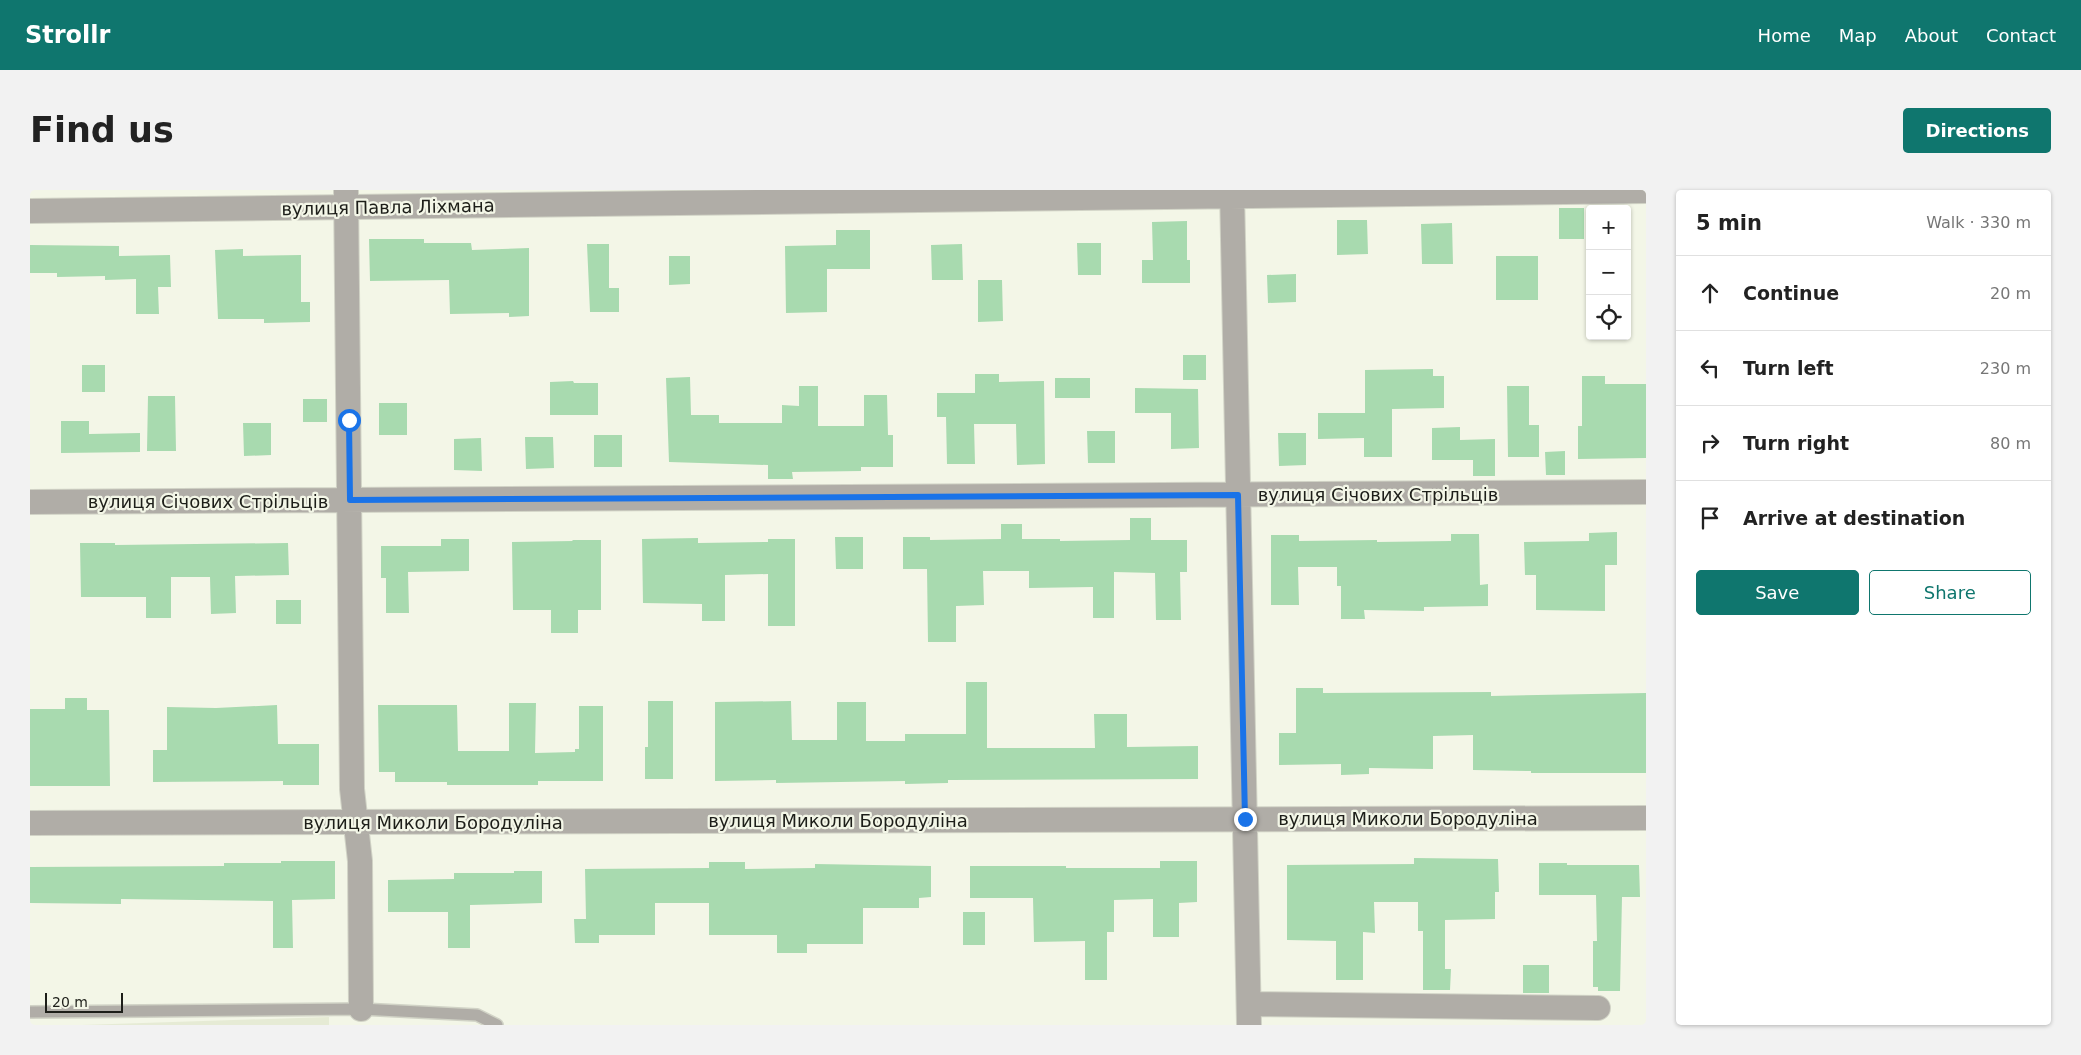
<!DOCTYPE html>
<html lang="en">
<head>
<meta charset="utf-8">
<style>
	body { margin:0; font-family:"DejaVu Sans",sans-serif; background:#f2f2f2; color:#222 }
	.controls { position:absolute; right:15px; top:15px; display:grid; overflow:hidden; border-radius:5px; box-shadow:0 1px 4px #0004 }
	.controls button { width:45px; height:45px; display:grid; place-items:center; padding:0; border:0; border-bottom:1px solid #e0e0e0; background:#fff; color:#222; font:25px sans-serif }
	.scale { position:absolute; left:15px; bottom:12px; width:78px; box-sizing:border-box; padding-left:5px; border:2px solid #1d1e19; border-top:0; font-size:14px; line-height:18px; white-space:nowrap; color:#1d1e19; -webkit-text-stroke:4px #f3f6e7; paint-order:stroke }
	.stop { position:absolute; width:15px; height:15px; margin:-11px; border:4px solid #1a73e8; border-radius:50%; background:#fff }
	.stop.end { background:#1a73e8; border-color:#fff; box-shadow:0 1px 5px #0008 }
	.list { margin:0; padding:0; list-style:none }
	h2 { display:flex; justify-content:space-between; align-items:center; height:65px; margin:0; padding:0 20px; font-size:21px }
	h2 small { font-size:16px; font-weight:400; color:#767676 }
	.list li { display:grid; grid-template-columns:32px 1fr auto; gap:15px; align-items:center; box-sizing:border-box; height:75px; padding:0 20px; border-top:1px solid #e0e0e0 }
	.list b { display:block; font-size:19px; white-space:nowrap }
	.list em { font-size:16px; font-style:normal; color:#767676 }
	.actions { display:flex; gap:10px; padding:15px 20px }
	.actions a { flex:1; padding:11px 0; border:1px solid #0f766e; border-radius:5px; text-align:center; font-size:18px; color:#0f766e }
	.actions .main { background:#0f766e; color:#fff }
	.icon { flex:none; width:28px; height:28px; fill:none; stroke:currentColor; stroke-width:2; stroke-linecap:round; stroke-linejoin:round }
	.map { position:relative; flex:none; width:1616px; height:835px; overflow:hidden; border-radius:5px }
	header { display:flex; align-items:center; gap:30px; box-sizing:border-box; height:70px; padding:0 25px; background:#0f766e; color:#fff }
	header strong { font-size:24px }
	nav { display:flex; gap:28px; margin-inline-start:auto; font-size:18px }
	.intro { display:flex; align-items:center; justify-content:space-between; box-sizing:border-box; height:120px; padding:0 30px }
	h1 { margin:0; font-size:35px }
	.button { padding:12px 22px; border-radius:5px; background:#0f766e; color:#fff; font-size:18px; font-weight:700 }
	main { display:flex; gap:30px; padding:0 30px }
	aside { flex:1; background:#fff; border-radius:5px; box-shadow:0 1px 4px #0004 }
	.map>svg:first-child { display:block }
</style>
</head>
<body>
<header>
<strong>Strollr</strong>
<nav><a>Home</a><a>Map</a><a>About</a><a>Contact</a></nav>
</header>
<div class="intro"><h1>Find us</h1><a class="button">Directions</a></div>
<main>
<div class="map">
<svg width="1616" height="835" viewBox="0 0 1616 835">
	<rect width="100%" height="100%" fill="#f3f6e7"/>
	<path fill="#e6ebd5" d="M 299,827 L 299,835 L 52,835 Z"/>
	<path fill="#a8daaf" d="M 1529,18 L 1554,18 L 1554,49 L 1529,49 Z
		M 1307,30 L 1337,30 L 1338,64 L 1307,65 Z
		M 1157,31 L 1157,70 L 1160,70 L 1160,93 L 1112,93 L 1112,70 L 1123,70 L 1122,32 Z
		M 1422,33 L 1423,74 L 1392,74 L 1391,34 Z
		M 806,40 L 840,40 L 840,79 L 797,79 L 797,122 L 756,123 L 755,56 L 806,55 Z
		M 339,49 L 394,49 L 394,53 L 441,53 L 442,60 L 499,58 L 499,126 L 479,127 L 479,123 L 420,124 L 419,90 L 340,91 Z
		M 1047,53 L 1071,53 L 1071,85 L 1048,85 Z
		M 557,54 L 579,54 L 579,98 L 589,98 L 589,122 L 560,122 Z
		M 932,54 L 933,90 L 902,90 L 901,55 Z
		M 0,55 L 89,56 L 89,66 L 140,65 L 141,97 L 128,97 L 129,124 L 106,124 L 106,89 L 75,90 L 75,86 L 27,87 L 27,83 L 0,83 Z
		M 213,59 L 213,66 L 271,65 L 271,112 L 280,112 L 280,132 L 234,133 L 234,129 L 188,129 L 185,60 Z
		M 639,66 L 660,66 L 660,94 L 639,95 Z
		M 1466,66 L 1508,66 L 1508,110 L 1466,110 Z
		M 1266,84 L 1266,112 L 1238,113 L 1237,85 Z
		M 948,90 L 972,90 L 973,131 L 948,132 Z
		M 1153,165 L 1176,165 L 1176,190 L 1153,190 Z
		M 52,175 L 75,175 L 75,202 L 52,202 Z
		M 1403,179 L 1403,186 L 1414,186 L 1414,218 L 1362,219 L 1362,267 L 1334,267 L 1334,248 L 1288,249 L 1288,223 L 1335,223 L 1335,180 Z
		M 945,184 L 969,184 L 969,192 L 1014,191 L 1015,274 L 987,275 L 986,234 L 944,234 L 945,274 L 917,274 L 916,227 L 907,227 L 907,203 L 945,203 Z
		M 1552,186 L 1575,186 L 1575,194 L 1616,194 L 1616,268 L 1548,269 L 1548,236 L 1552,236 Z
		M 660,187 L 661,225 L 689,225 L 689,233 L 752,233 L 752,215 L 769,216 L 769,196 L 788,196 L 788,236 L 834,236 L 834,205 L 857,205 L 858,245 L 863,245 L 863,277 L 831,277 L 831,281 L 762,282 L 763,289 L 738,289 L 738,275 L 639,272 L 636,188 Z
		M 1025,188 L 1060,188 L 1060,208 L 1025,208 Z
		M 543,191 L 544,193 L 568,193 L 568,225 L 520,225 L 520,192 Z
		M 1477,196 L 1499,196 L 1499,235 L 1509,235 L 1509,267 L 1478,267 Z
		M 1105,198 L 1168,199 L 1169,258 L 1141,259 L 1141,223 L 1105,223 Z
		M 118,206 L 145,206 L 146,261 L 117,261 Z
		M 273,209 L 297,209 L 297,232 L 273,232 Z
		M 349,213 L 377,213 L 377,245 L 349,245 Z
		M 31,231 L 59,231 L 59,244 L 110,243 L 110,262 L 31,263 Z
		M 213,233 L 241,233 L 241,265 L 214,266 Z
		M 1430,237 L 1430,250 L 1465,249 L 1465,286 L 1443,286 L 1443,270 L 1402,270 L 1402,238 Z
		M 1057,241 L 1085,241 L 1085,273 L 1058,273 Z
		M 1248,243 L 1276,243 L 1276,275 L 1249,276 Z
		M 564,245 L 592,245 L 592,277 L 564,277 Z
		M 495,247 L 523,247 L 524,278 L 496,279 Z
		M 451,248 L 452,281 L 424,280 L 424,249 Z
		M 1535,261 L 1535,285 L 1516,285 L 1515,262 Z
		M 1100,328 L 1121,328 L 1121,350 L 1157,350 L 1157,382 L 1150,382 L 1151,430 L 1126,430 L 1125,383 L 1084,382 L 1084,428 L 1063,428 L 1063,397 L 999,398 L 999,381 L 953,381 L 954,415 L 926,416 L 926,452 L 898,452 L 897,379 L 873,379 L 873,347 L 900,347 L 900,350 L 971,349 L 971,334 L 992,334 L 992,349 L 1030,349 L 1030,351 L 1100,350 Z
		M 1587,342 L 1587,375 L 1575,375 L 1575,421 L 1506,420 L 1506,385 L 1495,385 L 1494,352 L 1559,351 L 1559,343 Z
		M 1421,344 L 1449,344 L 1450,395 L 1458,394 L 1458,416 L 1394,417 L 1394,421 L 1334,420 L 1335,429 L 1311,429 L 1311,396 L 1307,396 L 1307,377 L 1268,377 L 1269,415 L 1241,415 L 1241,345 L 1269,345 L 1269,351 L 1347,350 L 1347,352 L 1421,351 Z
		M 805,347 L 833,347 L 833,379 L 806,379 Z
		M 668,348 L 668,353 L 738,352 L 738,349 L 765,349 L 765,436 L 738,436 L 738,384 L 695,385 L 695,431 L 672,431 L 672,414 L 613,413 L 612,349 Z
		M 411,349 L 439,349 L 439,381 L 378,382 L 379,423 L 356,423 L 356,388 L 351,388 L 351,356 L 411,356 Z
		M 542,350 L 571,350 L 571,420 L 548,420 L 548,443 L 521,443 L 521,420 L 483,420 L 482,352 L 543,351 Z
		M 50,353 L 85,353 L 85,355 L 258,353 L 259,385 L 205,386 L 206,423 L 181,424 L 180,387 L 141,387 L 141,428 L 116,428 L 116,407 L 51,407 Z
		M 246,410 L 271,410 L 271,434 L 246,434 Z
		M 936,492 L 957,492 L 957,558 L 1065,558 L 1064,524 L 1097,524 L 1097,557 L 1168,556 L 1168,589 L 918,590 L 918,593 L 875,594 L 875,591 L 746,593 L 746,590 L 685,591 L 685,512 L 761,511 L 762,550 L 807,550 L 807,512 L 836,512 L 836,551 L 875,551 L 875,544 L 936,544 Z
		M 1266,498 L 1293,498 L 1293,503 L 1461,502 L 1461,506 L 1616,503 L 1616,583 L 1501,583 L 1501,581 L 1443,580 L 1443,545 L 1403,546 L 1403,579 L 1339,578 L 1339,584 L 1311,585 L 1311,574 L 1249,575 L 1249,543 L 1266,543 Z
		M 35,508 L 57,508 L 57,520 L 79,520 L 80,596 L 0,596 L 0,519 L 35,519 Z
		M 618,511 L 643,511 L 643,589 L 615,589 L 615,557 L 618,557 Z
		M 479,513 L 506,513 L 505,563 L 545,562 L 545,559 L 549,559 L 549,516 L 573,516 L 573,591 L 508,591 L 508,595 L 417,595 L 417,592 L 365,592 L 365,582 L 349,582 L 348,515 L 427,515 L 428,561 L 479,561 Z
		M 247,515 L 248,554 L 289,554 L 289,595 L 253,595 L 253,591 L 123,592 L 123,560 L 137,560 L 137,517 L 186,518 Z
		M 1384,668 L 1468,669 L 1469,702 L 1465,702 L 1465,729 L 1415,730 L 1415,779 L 1421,779 L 1420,800 L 1393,800 L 1393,741 L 1388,741 L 1388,712 L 1344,712 L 1345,743 L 1333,742 L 1333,790 L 1306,790 L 1306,751 L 1257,750 L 1257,675 L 1384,674 Z
		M 251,671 L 305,671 L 305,709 L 262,710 L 263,758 L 243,758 L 243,711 L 91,709 L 91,714 L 0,713 L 0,677 L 194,676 L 194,673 L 251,673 Z
		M 1130,671 L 1167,671 L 1167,712 L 1149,713 L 1149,747 L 1123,747 L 1123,709 L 1084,710 L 1084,742 L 1077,742 L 1077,790 L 1055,790 L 1055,751 L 1004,752 L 1003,708 L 940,708 L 940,676 L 1036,676 L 1036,678 L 1130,678 Z
		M 679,672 L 715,672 L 715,679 L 785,678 L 785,674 L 901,676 L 901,707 L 889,708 L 889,718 L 833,718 L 833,754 L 777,754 L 777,763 L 747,763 L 747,745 L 679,745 L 679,713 L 625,713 L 625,745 L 569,745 L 569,753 L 545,753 L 544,729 L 556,729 L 555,679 L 679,678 Z
		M 1509,673 L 1537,673 L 1537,675 L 1609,675 L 1610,707 L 1592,707 L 1590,801 L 1568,801 L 1568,797 L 1563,797 L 1563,751 L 1567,751 L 1566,705 L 1509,705 Z
		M 484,681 L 512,681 L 512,713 L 440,715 L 440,758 L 418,758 L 418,722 L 358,722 L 358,690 L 424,689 L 424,683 L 484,683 Z
		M 933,722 L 955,722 L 955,755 L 933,755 Z
		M 1493,775 L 1519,775 L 1519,803 L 1493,803 Z"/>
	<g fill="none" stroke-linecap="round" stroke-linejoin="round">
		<defs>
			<path id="service" d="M 0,822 L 331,819 L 447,825 L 467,835"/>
			<path id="minor" d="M 316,0 L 322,599 L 330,671 L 331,819
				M 1202,0 L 1219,835
				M 0,21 L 1616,1
				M 0,312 L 1616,302
				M 0,633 L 1616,628
				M 1219,814 L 1568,818"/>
		</defs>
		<use href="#service" stroke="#d1d3c6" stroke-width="14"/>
		<use href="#minor" stroke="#d1d3c6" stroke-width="26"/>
		<use href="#service" stroke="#b0ada7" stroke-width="11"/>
		<use href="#minor" stroke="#b0ada7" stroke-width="24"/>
	</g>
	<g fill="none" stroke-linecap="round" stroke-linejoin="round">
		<path stroke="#1a73e8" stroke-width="6" d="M 319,230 L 320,310 L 1208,305 L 1215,629"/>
	</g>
	<g text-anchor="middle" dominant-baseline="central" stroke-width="4.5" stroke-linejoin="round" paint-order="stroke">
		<g font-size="18" fill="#1d1e19" stroke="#f3f6e7">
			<text transform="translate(358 17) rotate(-1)">вулиця Павла Ліхмана</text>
			<text x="1348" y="304">вулиця Січових Стрільців</text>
			<text x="178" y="311">вулиця Січових Стрільців</text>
			<text x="1378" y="628">вулиця Миколи Бородуліна</text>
			<text x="808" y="630">вулиця Миколи Бородуліна</text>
			<text x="403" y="632">вулиця Миколи Бородуліна</text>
		</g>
	</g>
</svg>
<div class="controls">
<button>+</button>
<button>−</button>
<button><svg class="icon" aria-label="locate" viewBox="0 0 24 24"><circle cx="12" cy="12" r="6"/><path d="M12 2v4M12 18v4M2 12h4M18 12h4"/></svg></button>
</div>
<div class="scale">20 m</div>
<div class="stop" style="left:319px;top:230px"></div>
<div class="stop end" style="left:1215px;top:629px"></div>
</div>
<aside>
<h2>5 min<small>Walk · 330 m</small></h2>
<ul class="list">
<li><svg class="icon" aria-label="ahead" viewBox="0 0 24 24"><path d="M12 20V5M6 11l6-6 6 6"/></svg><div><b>Continue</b></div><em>20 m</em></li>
<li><svg class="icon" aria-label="left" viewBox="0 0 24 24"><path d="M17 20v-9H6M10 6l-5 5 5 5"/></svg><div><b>Turn left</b></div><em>230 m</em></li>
<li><svg class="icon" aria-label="right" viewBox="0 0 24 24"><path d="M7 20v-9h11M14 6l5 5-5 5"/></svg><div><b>Turn right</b></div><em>80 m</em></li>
<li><svg class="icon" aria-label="arrive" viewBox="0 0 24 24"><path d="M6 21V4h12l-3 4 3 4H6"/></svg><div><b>Arrive at destination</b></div></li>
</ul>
<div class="actions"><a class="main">Save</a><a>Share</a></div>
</aside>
</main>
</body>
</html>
